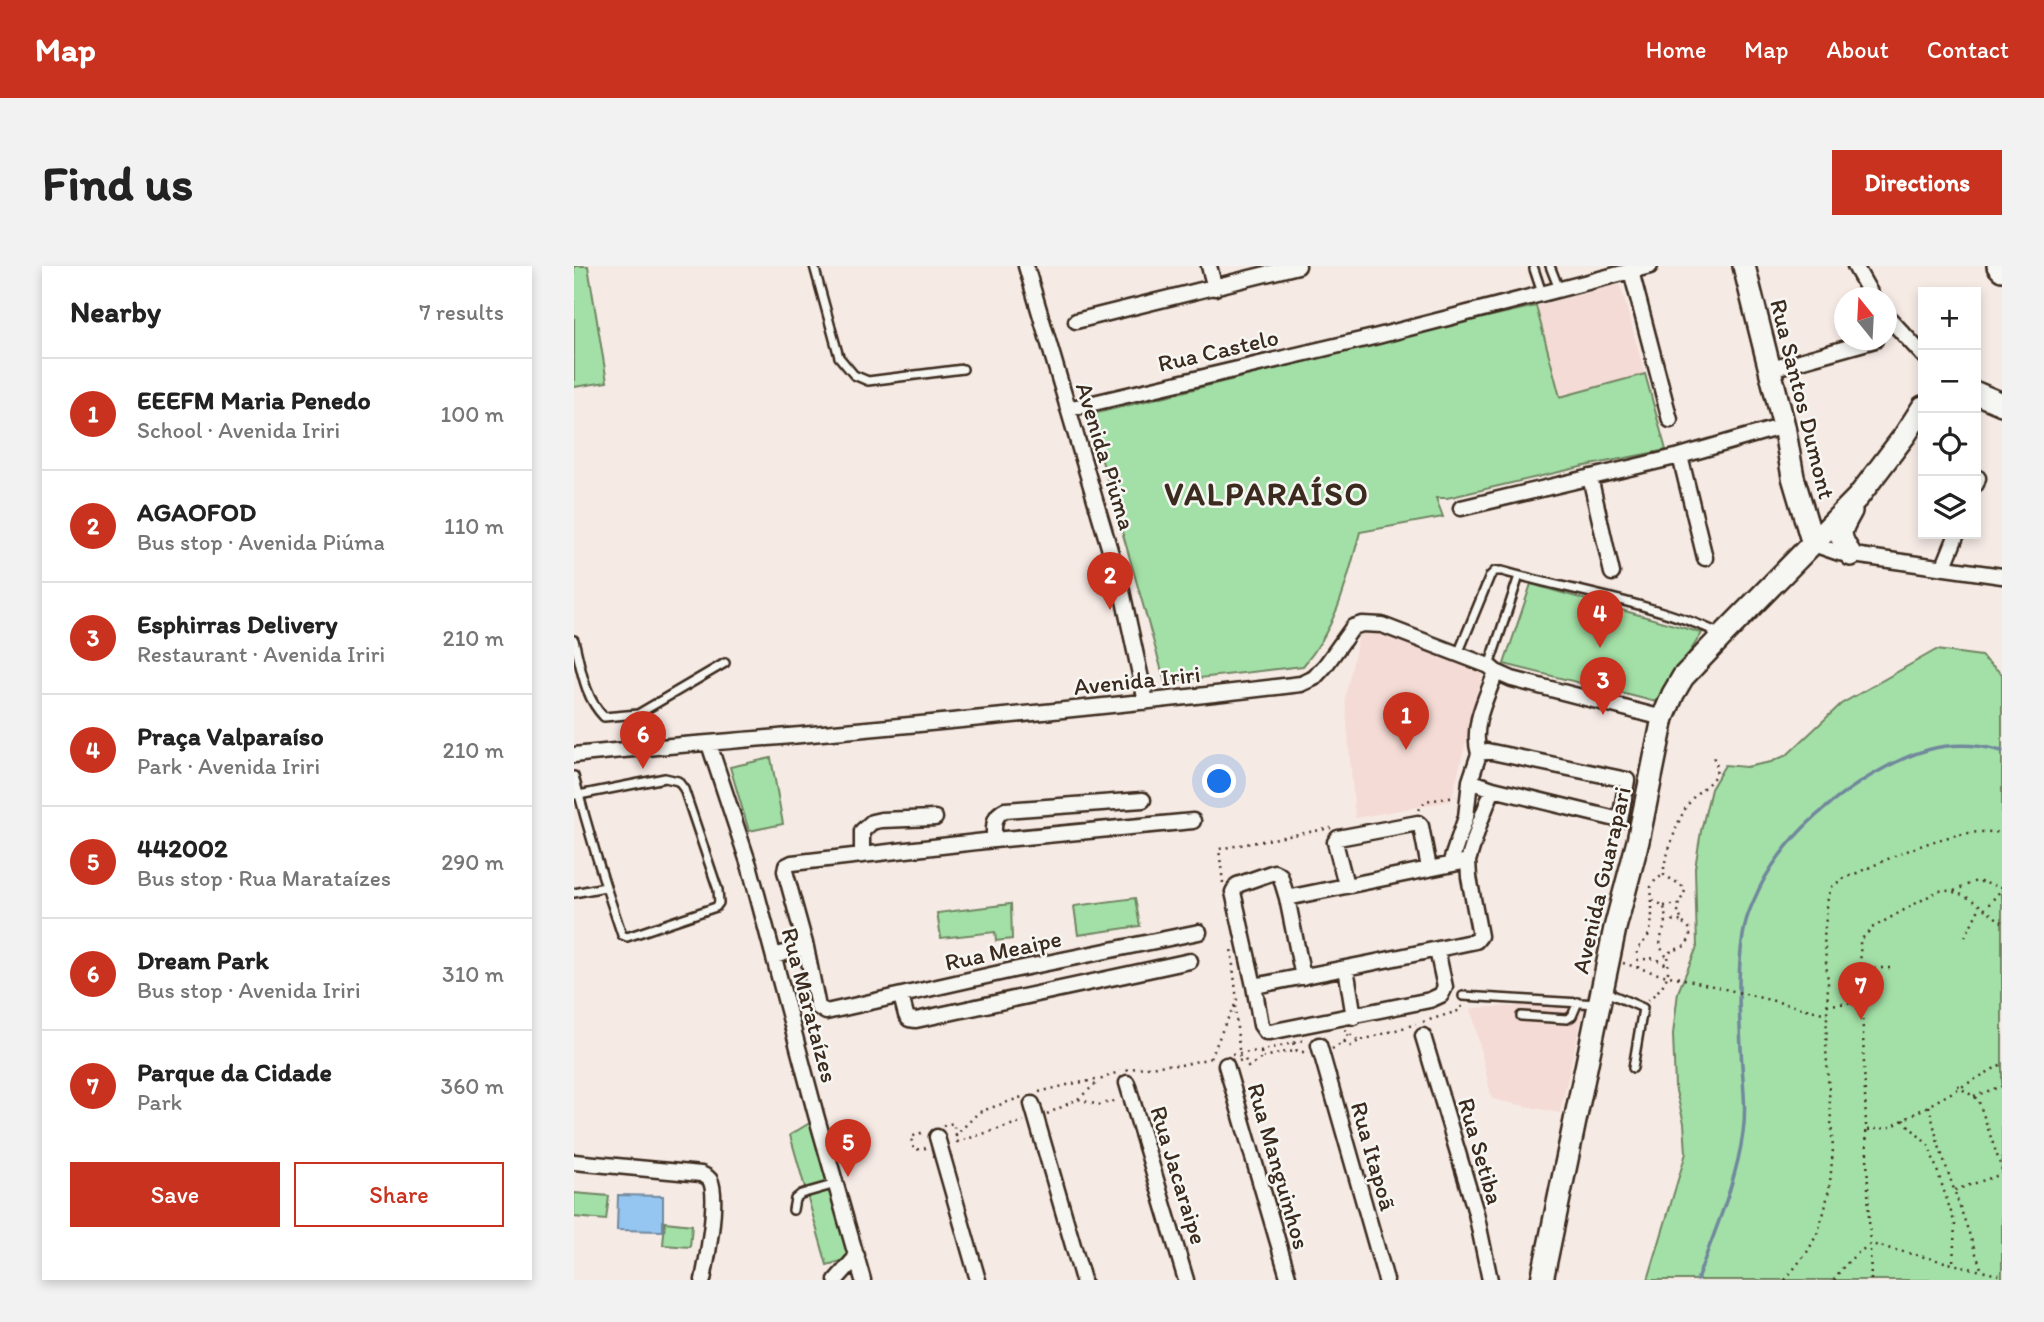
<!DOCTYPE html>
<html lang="en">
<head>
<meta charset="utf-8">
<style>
	body { margin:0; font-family:Itim,sans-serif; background:#f2f2f2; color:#222 }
	.controls { position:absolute; right:21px; top:21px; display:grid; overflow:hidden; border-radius:0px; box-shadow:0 4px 10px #0003 }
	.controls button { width:63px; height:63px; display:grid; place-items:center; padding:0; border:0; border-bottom:2px solid #e0e0e0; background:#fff; color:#222; font:35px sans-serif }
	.compass { position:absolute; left:1260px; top:21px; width:63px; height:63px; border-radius:50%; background:#fff; box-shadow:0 4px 10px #0003; rotate:342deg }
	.you { position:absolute; left:646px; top:516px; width:24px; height:24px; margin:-18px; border:5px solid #fff; border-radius:50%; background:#1a73e8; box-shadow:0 0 0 10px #1a73e833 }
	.badge { display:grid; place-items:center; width:46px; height:46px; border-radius:50%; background:#c8321e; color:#fff; font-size:23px; font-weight:700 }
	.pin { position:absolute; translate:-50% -58px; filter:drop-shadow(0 2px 4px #0008) }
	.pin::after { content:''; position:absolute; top:37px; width:24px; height:21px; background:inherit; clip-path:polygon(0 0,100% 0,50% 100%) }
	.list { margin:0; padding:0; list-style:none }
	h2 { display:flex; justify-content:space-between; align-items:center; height:91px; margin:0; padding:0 28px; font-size:30px }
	h2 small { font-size:23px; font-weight:400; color:#767676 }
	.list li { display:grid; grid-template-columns:46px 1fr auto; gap:21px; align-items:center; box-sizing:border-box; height:112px; padding:0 28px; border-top:2px solid #e0e0e0 }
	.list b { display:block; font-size:26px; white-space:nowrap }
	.list p { margin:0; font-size:23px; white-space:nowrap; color:#767676 }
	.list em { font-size:23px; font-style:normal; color:#767676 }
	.actions { display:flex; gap:14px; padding:21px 28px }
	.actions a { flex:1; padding:16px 0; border:2px solid #c8321e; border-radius:0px; text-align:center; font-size:24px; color:#c8321e }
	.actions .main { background:#c8321e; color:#fff }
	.icon { flex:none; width:38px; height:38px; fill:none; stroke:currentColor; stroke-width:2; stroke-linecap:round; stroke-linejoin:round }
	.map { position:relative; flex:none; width:1428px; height:1014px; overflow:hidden; border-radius:0px }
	header { display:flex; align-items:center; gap:42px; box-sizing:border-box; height:98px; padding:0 35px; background:#c8321e; color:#fff }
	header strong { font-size:33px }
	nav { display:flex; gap:38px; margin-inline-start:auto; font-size:24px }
	.intro { display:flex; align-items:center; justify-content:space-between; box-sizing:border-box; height:168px; padding:0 42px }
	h1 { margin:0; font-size:49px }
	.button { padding:18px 32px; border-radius:0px; background:#c8321e; color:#fff; font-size:24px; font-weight:700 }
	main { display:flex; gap:42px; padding:0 42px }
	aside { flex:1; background:#fff; border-radius:0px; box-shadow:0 4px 10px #0003 }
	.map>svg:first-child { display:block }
</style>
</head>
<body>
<header>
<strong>Map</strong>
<nav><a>Home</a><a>Map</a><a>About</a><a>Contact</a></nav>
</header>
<div class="intro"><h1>Find us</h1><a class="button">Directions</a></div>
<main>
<aside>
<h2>Nearby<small>7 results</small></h2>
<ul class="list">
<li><span class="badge">1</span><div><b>EEEFM Maria Penedo</b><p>School · Avenida Iriri</p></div><em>100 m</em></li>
<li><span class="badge">2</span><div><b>AGAOFOD</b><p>Bus stop · Avenida Piúma</p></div><em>110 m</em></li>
<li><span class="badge">3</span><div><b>Esphirras Delivery</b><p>Restaurant · Avenida Iriri</p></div><em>210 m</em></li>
<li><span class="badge">4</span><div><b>Praça Valparaíso</b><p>Park · Avenida Iriri</p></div><em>210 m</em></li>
<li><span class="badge">5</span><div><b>442002</b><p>Bus stop · Rua Marataízes</p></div><em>290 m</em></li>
<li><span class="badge">6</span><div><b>Dream Park</b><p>Bus stop · Avenida Iriri</p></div><em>310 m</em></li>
<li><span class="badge">7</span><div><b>Parque da Cidade</b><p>Park</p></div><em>360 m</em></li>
</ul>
<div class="actions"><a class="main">Save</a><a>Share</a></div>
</aside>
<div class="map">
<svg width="1428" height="1014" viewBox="0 0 1428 1014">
	<rect width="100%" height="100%" fill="#f6eae5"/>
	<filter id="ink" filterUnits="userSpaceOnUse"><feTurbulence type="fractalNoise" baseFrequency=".0143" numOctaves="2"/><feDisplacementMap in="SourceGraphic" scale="14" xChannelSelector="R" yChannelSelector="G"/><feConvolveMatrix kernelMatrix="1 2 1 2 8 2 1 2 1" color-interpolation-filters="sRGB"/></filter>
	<g filter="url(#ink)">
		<path fill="#f5dbd5" d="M 1046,18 L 1071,108 L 986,131 L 962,40 Z
			M 799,363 L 909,407 L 877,535 L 781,552 L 771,432 L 786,364 Z
			M 1011,737 L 986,847 L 918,833 L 897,742 Z"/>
		<path fill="#a3e0a7" stroke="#6f8562" stroke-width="2" d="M 0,0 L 14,0 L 33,116 L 0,121 Z
			M 962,40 L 986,131 L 1071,108 L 1092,184 L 1011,200 L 873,232 L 862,232 L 869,251 L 786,266 C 773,315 763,361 729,400 L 591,416 L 515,149 L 741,93 L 785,80 Z
			M 957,318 L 1128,367 L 1083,436 L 930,398 Z
			M 1362,384 L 1407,390 L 1428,408 L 1428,1014 L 1074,1014 L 1112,887 L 1110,857 L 1101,821 L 1099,768 L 1104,726 L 1123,681 L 1121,602 L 1127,565 L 1137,523 L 1151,499 L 1172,501 L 1197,496 L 1213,489 L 1267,438 Z
			M 197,492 L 209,558 L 175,565 L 156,501 Z
			M 561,632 L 566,660 L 504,669 L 500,640 Z
			M 437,638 L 438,673 L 422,675 L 421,666 L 367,672 L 363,647 Z
			M 239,855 L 278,992 L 253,999 L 216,869 Z
			M 0,927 L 35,930 L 32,954 L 0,951 Z
			M 91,956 L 118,959 L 116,981 L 89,979 Z"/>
		<path fill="#95c6f1" stroke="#71889d" stroke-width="2" d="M 44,929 L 89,930 L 89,965 L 43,964 Z"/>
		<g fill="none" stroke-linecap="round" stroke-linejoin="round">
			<path stroke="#71889d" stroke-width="3.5" d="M 1123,1014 C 1140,966 1162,918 1169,867 C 1173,839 1168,811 1167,782 C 1165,741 1162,696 1172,655 C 1175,643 1181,632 1186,621 C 1210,575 1245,543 1288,515 C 1335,486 1373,470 1428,485"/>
			<defs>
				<path id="lane" d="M 240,0 L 265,91 L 280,109 L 294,115 L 389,103
					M 976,0 L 985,23
					M 960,3 L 968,27
					M 0,374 C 7,401 10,431 30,451 L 64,448 L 151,397
					M 884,388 L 916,310 L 921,305 L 928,305 C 999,325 1079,337 1145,367
					M 915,400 L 945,310
					M 0,510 C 14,564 30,617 48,669 L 53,671 L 142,641 L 145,637 L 144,624 L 110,523 L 104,515 L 91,512 L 5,529 L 0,529
					M 0,627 L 31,621
					M 1032,726 L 1069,742 L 1059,802
					M 889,730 L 1024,738
					M 947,750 L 993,753 L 998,750 L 1004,736
					M 219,944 L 221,933 L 227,928 L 262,918"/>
				<path id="street" d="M 452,0 L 548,325 L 572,436
					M 635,0 L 641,22
					M 1281,0 L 1299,32
					M 1057,5 L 1096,154
					M 1312,49 L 1349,89
					M 502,55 L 724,0
					M 1197,103 L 1301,74
					M 494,143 L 804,70 L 1076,0
					M 1106,190 L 1131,292
					M 1016,211 L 1038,307
					M 1402,218 L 1404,212
					M 887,242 L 1106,190 L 1210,160
					M 1239,278 L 1265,287 L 1428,310
					M 1370,300 L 1383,268
					M 135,478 L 176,602 L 242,849 L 289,1014
					M 905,488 C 897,459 912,433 922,406
					M 0,489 C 75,481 151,476 227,469 C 394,454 561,438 727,418 L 740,412 L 751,400 L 779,361 L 788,358 L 808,359 L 915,400 L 922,406 L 938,413 L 1089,452
					M 619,555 L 420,574 L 218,597 L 212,600 L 211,605 L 232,681 L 244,741 L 252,746 L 439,704 L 625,666
					M 420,574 C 420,561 418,550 431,544 L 569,534
					M 288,588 L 288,565 L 298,556 L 307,554 L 361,552
					M 876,598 L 892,551 L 896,515 L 905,488 L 913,485 L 1053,514 L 1046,554 L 919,523 L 896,515
					M 772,619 L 761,576 L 764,572 L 844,557 L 847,560 L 855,602
					M 713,632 L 894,595 L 906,556 L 919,523
					M 200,690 L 232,681
					M 772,702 L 780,751
					M 729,711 L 713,632 L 706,609 L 700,606 L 663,619 L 659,626 L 680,720 C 754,706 828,691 902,675 L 906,670 L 895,611 L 894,595
					M 680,720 L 687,759 L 692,766 L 696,766 L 856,734 L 867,729 L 871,721 L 863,684
					M 327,730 L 332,749 L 335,753 L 342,754 L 616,695
					M 849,770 L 902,947 L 916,1014
					M 745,779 L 812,1014
					M 652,799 L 715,1014
					M 553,817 L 612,1014
					M 458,838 L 509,1014
					M 363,871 L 404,1014
					M 0,896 L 127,908 C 131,910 133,910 136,914 C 145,929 133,995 129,1014
					M 262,1014 L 283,990"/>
				<path id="secondary" d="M 1170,0 L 1210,160 L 1219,211 L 1239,278
					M 1424,0 L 1428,4
					M 1402,127 L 1428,138
					M 1277,289 C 1263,268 1265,266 1277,245
					M 968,1014 L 1041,662 L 1064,575 L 1089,452 L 1099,428 L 1109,411 L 1149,369 L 1284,231 L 1331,169 L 1349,141"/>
			</defs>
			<use href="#lane" stroke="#3b2a1e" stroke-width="12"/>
			<use href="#street" stroke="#3b2a1e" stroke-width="19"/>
			<use href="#secondary" stroke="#3b2a1e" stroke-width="26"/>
			<path stroke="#3b2a1e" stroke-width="2.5" stroke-dasharray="2 5" stroke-linecap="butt" d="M 845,544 L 851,535 L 882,531
				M 649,617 L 645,583 L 757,562
				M 1380,625 L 1402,615 L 1428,621
				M 1079,634 L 1090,640 C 1091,646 1092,652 1091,658 C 1088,672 1081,677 1093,691
				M 1090,640 L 1098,639 L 1103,642
				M 1410,644 L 1428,623
				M 1091,656 L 1102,654 L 1108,656
				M 1391,671 L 1406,641
				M 1063,694 L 1080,692 L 1093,699
				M 1049,697 L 1084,708 L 1106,712 L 1253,748
				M 1064,702 L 1063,686 C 1065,680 1069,677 1073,672 C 1080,661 1078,634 1077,621 L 1082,613 L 1090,609
				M 1286,702 L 1318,702
				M 1073,734 C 1081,729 1091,719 1093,710 C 1096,702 1092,694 1096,686 L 1111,680 L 1116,672 L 1116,663 L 1108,656 L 1103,642 L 1111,625 L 1107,619 L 1090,609 L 1090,599 C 1098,576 1103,552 1118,533 C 1124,524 1136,519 1141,509 C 1145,502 1142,496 1138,489
				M 1253,739 L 1288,736
				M 661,740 L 666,794
				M 849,756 L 887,744 L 888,738
				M 771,764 L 785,775 L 842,758
				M 770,776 L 776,780 L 785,775
				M 719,777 L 723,785 L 735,787
				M 758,783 L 770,776 L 776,767
				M 687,786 L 688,792 L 705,787 L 723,785
				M 658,788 L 686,785 L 731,774
				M 637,792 L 650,760 L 663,735 L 657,682
				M 665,795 L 671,793 L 674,801 L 688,792
				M 552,804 C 569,800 584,801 599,798 L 603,800 L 641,791
				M 1384,819 L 1386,822 L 1404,833 L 1428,904
				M 465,826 L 497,818 L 528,813 L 546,805
				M 1400,830 L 1428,820
				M 504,833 L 525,815
				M 1355,840 L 1364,877 L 1408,1005
				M 473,848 L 504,833 L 524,839 L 545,834
				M 1329,854 L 1355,880 L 1381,958 L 1379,997
				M 369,860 L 379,857 L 382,869 L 405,846 L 448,831
				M 1294,864 L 1317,861 L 1428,798
				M 382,869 L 383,876 L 450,855
				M 352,882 L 340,884 L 337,871 L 352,865
				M 1381,924 L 1428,908
				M 1211,1014 L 1234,985 L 1244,966 L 1251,943 L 1256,917 L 1259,883 L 1252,783 L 1254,717 L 1250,672 L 1254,631 L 1258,621 L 1267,614 C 1314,594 1377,559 1428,567
				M 1260,1014 C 1270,998 1281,988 1297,978 L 1428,1010
				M 1297,1014 L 1286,675 L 1298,662 L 1364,625 C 1389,622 1408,642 1428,656"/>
			<use href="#lane" stroke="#f6f6f2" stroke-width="7"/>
			<use href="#street" stroke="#f6f6f2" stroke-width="14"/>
			<use href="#secondary" stroke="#f6f6f2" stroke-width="21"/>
		</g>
	</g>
	<g text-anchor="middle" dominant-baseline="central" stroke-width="5" stroke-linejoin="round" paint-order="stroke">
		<g font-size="24" fill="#3b2a1e" stroke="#f6f6f2">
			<text transform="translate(644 84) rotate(-13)">Rua Castelo</text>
			<text transform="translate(1229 133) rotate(76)">Rua Santos Dumont</text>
			<text transform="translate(532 190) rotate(73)">Avenida Piúma</text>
			<text transform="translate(563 414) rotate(-6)">Avenida Iriri</text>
			<text transform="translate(1027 614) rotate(-77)">Avenida Guarapari</text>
			<text transform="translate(429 684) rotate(-12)">Rua Meaipe</text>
			<text transform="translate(236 739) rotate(75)">Rua Marataízes</text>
			<text transform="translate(907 885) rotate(74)">Rua Setiba</text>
			<text transform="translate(800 890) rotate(74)">Rua Itapoã</text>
			<text transform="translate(705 900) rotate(74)">Rua Manguinhos</text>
			<text transform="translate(605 909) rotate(73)">Rua Jacaraipe</text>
		</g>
		<g font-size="32" font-weight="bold" letter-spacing="2" fill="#3b2a1e" stroke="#f6f6f2">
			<text x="693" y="228">VALPARAÍSO</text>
		</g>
	</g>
</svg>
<div class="controls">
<button>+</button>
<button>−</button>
<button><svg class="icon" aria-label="locate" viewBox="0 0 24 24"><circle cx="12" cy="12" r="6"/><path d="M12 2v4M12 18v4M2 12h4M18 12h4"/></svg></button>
<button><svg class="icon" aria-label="layers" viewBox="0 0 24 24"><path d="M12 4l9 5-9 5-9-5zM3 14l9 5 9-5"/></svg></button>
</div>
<svg class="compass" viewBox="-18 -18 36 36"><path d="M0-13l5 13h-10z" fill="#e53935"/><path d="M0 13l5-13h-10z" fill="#767676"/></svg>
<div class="you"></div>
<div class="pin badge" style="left:832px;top:484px">1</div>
<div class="pin badge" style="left:536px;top:344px">2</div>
<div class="pin badge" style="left:1029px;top:449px">3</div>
<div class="pin badge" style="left:1026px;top:382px">4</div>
<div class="pin badge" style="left:274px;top:911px">5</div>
<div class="pin badge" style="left:69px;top:503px">6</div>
<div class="pin badge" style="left:1287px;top:754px">7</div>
</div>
</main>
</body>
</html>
